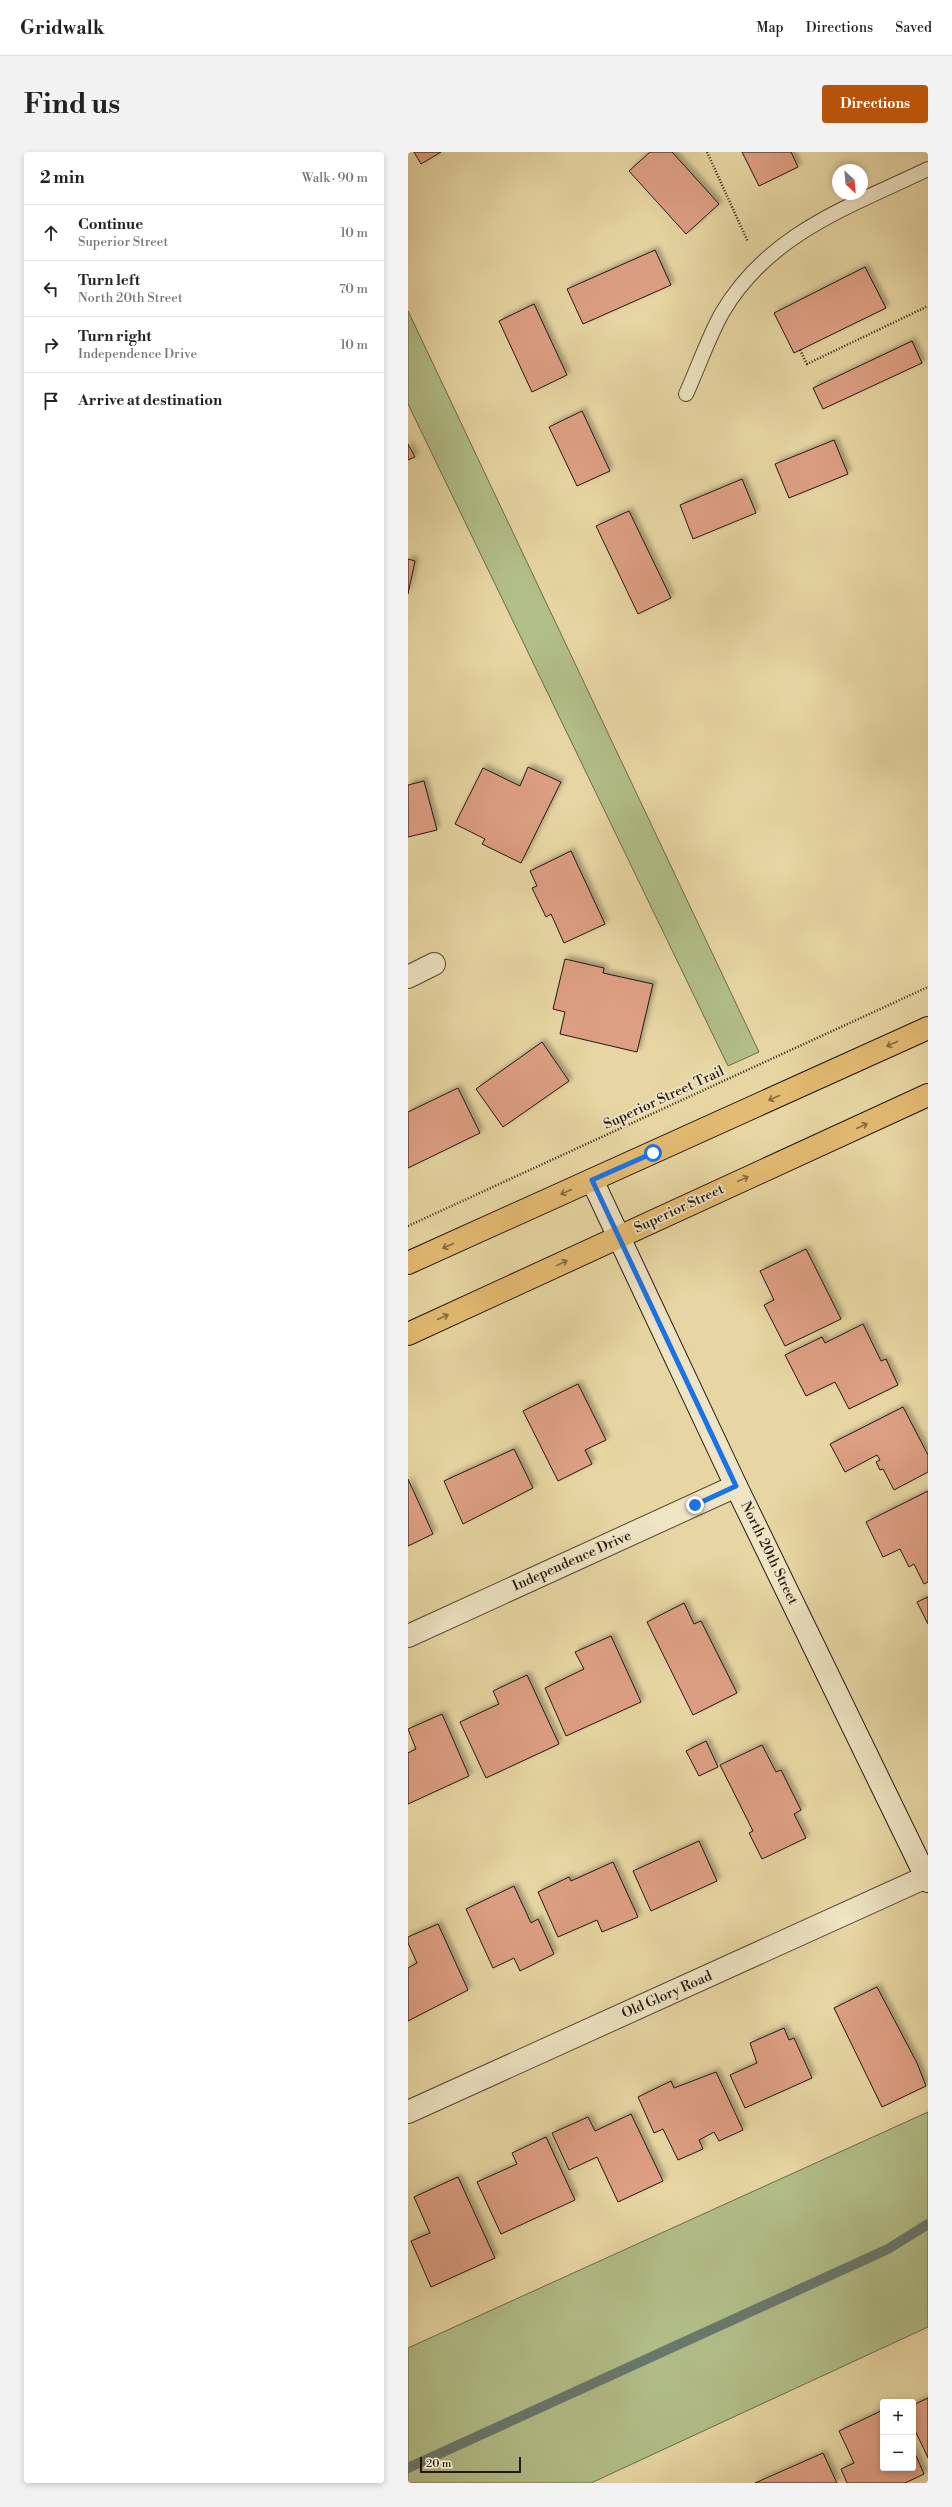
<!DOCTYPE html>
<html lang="en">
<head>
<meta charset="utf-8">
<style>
	body { margin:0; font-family:"Libre Bodoni",serif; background:#f2f2f2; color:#222 }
	.controls { position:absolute; right:12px; bottom:12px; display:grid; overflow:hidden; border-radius:4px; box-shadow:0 2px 6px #0003 }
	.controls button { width:36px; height:36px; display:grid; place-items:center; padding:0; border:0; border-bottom:1px solid #e0e0e0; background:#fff; color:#222; font:20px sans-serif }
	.compass { position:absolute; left:424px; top:12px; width:36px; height:36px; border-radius:50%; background:#fff; box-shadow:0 2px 6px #0003; rotate:154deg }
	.scale { position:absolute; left:12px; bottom:10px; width:101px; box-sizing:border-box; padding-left:4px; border:2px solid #241712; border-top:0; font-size:11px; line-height:14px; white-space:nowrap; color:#241712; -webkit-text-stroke:3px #efe4c3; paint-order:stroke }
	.stop { position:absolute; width:12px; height:12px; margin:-9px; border:3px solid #1a73e8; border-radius:50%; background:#fff }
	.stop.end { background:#1a73e8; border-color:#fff; box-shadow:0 1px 4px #0008 }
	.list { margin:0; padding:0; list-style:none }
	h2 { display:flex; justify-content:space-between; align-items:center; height:52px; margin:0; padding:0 16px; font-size:17px }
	h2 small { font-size:13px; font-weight:400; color:#767676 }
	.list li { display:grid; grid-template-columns:26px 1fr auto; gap:12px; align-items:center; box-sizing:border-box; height:56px; padding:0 16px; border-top:1px solid #e0e0e0 }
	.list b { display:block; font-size:15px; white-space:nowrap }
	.list p { margin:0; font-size:13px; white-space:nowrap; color:#767676 }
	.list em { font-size:13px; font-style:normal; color:#767676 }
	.icon { flex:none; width:22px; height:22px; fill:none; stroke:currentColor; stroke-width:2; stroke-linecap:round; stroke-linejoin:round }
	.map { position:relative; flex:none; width:520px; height:2331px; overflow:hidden; border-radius:4px }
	header { display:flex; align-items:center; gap:24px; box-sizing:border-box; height:56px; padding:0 20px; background:#fff; border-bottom:1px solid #e0e0e0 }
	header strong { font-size:19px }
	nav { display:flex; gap:22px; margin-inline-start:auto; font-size:14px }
	.intro { display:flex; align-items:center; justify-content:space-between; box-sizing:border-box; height:96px; padding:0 24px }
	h1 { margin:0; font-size:28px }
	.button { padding:10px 18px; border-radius:4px; background:#b45309; color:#fff; font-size:14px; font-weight:700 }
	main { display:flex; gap:24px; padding:0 24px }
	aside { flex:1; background:#fff; border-radius:4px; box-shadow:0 2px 6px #0003 }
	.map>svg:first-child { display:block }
</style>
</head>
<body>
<header>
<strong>Gridwalk</strong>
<nav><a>Map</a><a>Directions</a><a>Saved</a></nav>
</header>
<div class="intro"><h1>Find us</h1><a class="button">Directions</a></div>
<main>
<aside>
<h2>2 min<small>Walk · 90 m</small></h2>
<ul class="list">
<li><svg class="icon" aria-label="ahead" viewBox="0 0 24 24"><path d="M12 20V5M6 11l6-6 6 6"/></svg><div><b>Continue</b><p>Superior Street</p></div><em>10 m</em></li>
<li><svg class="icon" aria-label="left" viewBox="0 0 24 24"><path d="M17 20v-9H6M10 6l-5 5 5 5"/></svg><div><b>Turn left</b><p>North 20th Street</p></div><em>70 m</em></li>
<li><svg class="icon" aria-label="right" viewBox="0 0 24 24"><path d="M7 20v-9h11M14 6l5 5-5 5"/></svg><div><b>Turn right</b><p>Independence Drive</p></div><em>10 m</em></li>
<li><svg class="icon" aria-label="arrive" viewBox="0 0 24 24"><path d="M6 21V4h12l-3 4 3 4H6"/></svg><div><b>Arrive at destination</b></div></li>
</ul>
</aside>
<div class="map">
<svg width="520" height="2331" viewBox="0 0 520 2331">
	<defs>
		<filter id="shadow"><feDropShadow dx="3.5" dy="-3.5" stdDeviation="2" flood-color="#0004"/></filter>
	</defs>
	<rect width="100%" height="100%" fill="#e7d6a3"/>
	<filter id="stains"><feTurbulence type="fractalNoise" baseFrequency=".005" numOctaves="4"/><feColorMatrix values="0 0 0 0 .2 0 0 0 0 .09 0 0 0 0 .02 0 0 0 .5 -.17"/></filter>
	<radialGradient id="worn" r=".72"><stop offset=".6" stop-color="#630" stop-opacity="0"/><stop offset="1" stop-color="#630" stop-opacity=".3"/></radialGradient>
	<path fill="#b2be88" stroke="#6b6a4d" d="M 0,159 L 351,900 L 320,914 L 0,252 Z
		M 520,1960 L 520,2175 L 183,2331 L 0,2331 L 0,2196 Z"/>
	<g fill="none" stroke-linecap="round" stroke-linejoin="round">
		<path stroke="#69786e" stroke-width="10" d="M 0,2316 L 480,2097 L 520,2072"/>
	</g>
	<path fill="#dd9f83" stroke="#241712" filter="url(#shadow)" d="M 6,0 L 33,0 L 13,12 Z
		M 242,0 L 264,0 L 311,52 L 278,82 L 221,19 Z
		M 334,0 L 383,0 L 390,15 L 351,34 Z
		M 247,98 L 263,133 L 175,172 L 159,137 Z
		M 457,115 L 478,156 L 386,201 L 366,161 Z
		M 126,152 L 159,223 L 124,240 L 91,169 Z
		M 504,189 L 514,211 L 415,257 L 405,236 Z
		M 174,259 L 202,319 L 169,334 L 141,275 Z
		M 426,288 L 440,322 L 381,346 L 367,312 Z
		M 0,292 L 7,305 L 0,308 Z
		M 334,327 L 348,361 L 285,387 L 272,353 Z
		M 221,359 L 263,446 L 230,462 L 188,374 Z
		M 0,407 L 7,409 L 0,442 Z
		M 120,615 L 153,630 L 113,711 L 74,692 L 77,687 L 47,672 L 75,616 L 112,634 Z
		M 16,629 L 29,678 L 0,685 L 0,633 Z
		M 163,699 L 197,772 L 156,791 L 143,762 L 138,765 L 124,736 L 129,734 L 122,719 Z
		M 157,807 L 196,816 L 195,821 L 245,832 L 229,900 L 152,882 L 157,860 L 145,857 Z
		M 134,890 L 161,929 L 95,975 L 68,937 Z
		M 50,936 L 72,981 L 0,1016 L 0,960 Z
		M 398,1097 L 433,1167 L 377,1194 L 356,1153 L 366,1148 L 352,1119 Z
		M 455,1172 L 473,1209 L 478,1207 L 490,1233 L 441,1257 L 427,1230 L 398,1244 L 377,1203 L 414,1185 L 417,1191 Z
		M 170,1232 L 198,1288 L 177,1298 L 184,1312 L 150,1329 L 115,1259 Z
		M 495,1255 L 520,1303 L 520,1320 L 486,1338 L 475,1317 L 472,1318 L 468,1310 L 472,1308 L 469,1303 L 437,1320 L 422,1292 Z
		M 106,1297 L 125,1336 L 55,1372 L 36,1329 Z
		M 0,1327 L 25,1382 L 0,1394 Z
		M 520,1339 L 520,1430 L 516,1432 L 506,1412 L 501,1415 L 492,1397 L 475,1405 L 458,1370 Z
		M 520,1445 L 520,1472 L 509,1450 Z
		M 276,1451 L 286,1472 L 293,1469 L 329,1541 L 285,1563 L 239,1470 Z
		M 203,1484 L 233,1550 L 158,1584 L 137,1536 L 176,1517 L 167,1500 Z
		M 119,1523 L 151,1592 L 78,1626 L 52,1570 L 91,1552 L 85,1539 Z
		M 34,1562 L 61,1624 L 0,1652 L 0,1601 L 8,1597 L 0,1577 Z
		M 298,1589 L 310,1615 L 291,1624 L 278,1599 Z
		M 354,1593 L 368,1620 L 373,1618 L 393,1658 L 386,1662 L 398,1686 L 354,1707 L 341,1681 L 345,1679 L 312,1613 Z
		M 291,1689 L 309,1729 L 243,1759 L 225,1719 Z
		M 205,1710 L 230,1765 L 194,1780 L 189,1768 L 150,1785 L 130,1740 L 161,1725 L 163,1729 Z
		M 106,1734 L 123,1771 L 130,1767 L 146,1802 L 112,1819 L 106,1806 L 85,1816 L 58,1757 Z
		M 30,1772 L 60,1838 L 0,1869 L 0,1816 L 9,1811 L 0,1791 L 0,1785 Z
		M 469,1835 L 509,1911 L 518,1934 L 474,1955 L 426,1856 Z
		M 376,1876 L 381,1888 L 386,1886 L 404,1926 L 337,1956 L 322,1923 L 349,1911 L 342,1891 Z
		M 308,1920 L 335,1978 L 311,1989 L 306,1980 L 291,1988 L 295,1997 L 270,2008 L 255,1977 L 246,1981 L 230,1945 L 263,1929 L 266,1936 Z
		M 223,1962 L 255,2029 L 210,2050 L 189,2005 L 161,2018 L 144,1981 L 180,1965 L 187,1979 Z
		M 138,1985 L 167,2048 L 93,2082 L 69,2030 L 109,2012 L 104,2001 Z
		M 50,2025 L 87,2106 L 23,2135 L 3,2089 L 22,2081 L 6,2045 Z
		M 520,2246 L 520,2306 L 505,2274 L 505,2253 Z
		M 475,2258 L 475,2316 L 505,2316 L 505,2297 L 516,2322 L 497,2331 L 439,2331 L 433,2317 L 446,2311 L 431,2279 Z
		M 415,2301 L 429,2331 L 347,2331 Z"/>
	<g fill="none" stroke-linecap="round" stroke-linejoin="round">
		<defs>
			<path id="lane" d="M 278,242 C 290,216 300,186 314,161 C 361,81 441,55 520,17"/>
			<path id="street" d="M 0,825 L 26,812
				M 0,1484 L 328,1334
				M 0,1960 L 518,1725"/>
			<path id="secondary" d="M 184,1028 L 328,1334 L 520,1729"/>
			<path id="primary" d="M 0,1111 L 520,876
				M 0,1182 L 520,943"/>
		</defs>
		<use href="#lane" stroke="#554736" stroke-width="16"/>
		<use href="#street" stroke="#554736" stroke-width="24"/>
		<use href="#secondary" stroke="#241712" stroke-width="24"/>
		<use href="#primary" stroke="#241712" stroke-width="24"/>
		<path stroke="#241712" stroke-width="2.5" stroke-dasharray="1 2" stroke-linecap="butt" d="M 299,0 L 340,90
			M 392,198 L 399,212 L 520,154
			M 0,1074 L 520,835"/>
		<use href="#lane" stroke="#efe4c3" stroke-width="14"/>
		<use href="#street" stroke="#efe4c3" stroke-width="22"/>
		<use href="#secondary" stroke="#efe4c3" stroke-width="22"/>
		<use href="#primary" stroke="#e4bb72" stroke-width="22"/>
	</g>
	<defs><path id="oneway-shaft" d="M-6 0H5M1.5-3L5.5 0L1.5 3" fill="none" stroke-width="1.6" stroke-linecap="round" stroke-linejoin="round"/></defs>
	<g stroke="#846942">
		<use href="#oneway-shaft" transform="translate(484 892) rotate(156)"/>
		<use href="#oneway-shaft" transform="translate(366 946) rotate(156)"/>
		<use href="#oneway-shaft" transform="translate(454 974) rotate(-25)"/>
		<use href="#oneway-shaft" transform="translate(335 1027) rotate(-25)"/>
		<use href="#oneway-shaft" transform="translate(158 1040) rotate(155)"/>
		<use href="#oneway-shaft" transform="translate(40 1094) rotate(156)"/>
		<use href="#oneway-shaft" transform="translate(154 1111) rotate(-26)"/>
		<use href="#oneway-shaft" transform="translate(35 1165) rotate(-24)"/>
	</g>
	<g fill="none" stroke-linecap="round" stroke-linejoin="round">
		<path stroke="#1a73e8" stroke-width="5" d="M 245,1001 L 184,1028 L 328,1334 L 287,1353"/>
	</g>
	<g text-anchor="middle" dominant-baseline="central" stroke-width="3.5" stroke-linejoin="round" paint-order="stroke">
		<g font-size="14" fill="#241712" stroke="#efe4c3">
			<text transform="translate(256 946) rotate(-25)">Superior Street Trail</text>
			<text transform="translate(271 1057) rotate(-25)">Superior Street</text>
			<text transform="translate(361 1401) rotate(64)">North 20th Street</text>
			<text transform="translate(164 1409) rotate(-24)">Independence Drive</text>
			<text transform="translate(259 1843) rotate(-24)">Old Glory Road</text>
		</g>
	</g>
	<rect width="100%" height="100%" filter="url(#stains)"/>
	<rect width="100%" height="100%" fill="url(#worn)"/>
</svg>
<div class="controls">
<button>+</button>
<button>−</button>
</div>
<svg class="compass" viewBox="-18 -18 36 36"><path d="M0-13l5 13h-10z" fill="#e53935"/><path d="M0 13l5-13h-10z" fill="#767676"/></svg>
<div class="scale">20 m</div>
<div class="stop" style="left:245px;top:1001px"></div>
<div class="stop end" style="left:287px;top:1353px"></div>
</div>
</main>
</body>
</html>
